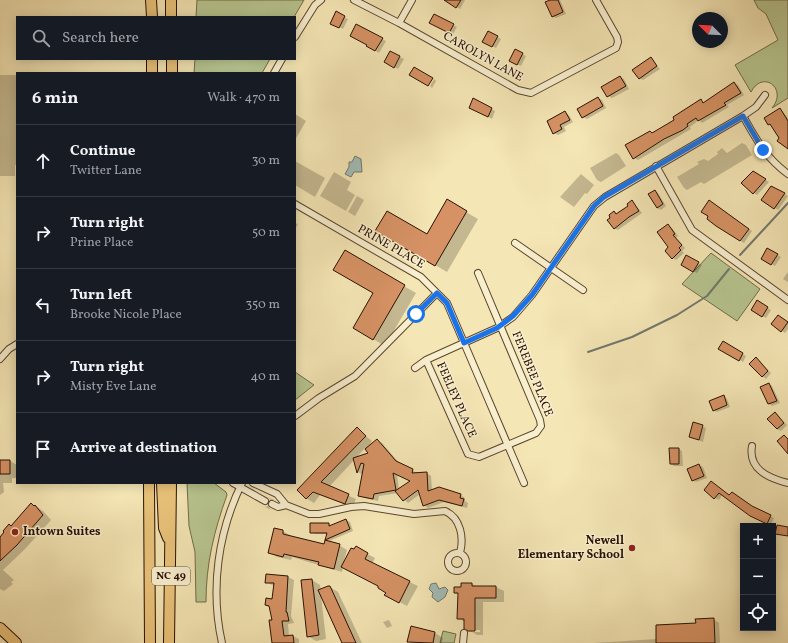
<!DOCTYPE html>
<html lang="en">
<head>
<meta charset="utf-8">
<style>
	body { margin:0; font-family:Vollkorn,serif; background:#242831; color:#f1f3f6 }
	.controls { position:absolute; right:12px; bottom:12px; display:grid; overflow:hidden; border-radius:0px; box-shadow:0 2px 10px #0003 }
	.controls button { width:36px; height:36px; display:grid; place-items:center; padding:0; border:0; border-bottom:1px solid #363941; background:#171b24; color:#f1f3f6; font:20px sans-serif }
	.compass { position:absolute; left:692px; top:12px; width:36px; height:36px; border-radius:50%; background:#171b24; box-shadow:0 2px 10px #0003; rotate:294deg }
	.stop { position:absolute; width:12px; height:12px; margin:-9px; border:3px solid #1a73e8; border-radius:50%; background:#fff }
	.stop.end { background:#1a73e8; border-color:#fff; box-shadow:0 1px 4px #0008 }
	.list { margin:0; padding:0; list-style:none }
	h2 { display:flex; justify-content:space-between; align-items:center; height:52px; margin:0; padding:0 16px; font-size:17px }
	h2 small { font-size:13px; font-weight:400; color:#9ea1a6 }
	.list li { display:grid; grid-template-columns:26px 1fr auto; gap:12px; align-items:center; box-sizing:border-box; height:72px; padding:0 16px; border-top:1px solid #363941 }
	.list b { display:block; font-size:15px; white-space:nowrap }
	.list p { margin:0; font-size:13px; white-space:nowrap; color:#9ea1a6 }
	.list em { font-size:13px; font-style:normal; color:#9ea1a6 }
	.icon { flex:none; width:22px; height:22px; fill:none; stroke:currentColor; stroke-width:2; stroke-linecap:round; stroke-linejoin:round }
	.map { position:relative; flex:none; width:788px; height:643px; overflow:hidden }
	.search { position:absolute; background:#171b24; box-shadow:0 2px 10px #0003; left:16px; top:16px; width:280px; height:44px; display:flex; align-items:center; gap:10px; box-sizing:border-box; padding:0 14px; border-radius:0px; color:#9ea1a6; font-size:15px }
	.panel { position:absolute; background:#171b24; box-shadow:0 2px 10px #0003; left:16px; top:72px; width:280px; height:412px; border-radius:0px }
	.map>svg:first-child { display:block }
</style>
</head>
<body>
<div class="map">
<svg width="788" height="643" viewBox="0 0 788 643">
	<rect width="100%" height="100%" fill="#f5e6b5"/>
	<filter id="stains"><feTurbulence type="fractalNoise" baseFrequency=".005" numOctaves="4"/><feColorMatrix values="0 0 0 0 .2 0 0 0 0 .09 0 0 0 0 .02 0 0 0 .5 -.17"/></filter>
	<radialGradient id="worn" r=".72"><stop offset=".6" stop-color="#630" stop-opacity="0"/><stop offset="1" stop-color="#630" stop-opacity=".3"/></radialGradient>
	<path fill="#b8c690" stroke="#706b48" d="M 197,0 L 304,0 L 294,17 L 196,17 Z
		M 754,0 L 788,0 L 788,98 L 772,108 C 788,89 763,69 751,92 L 735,65 L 778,40 L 766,14 L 758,8 Z
		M 195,59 L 270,59 L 262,73 L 194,73 Z
		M 711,253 L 760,289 L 737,321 L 682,284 Z
		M 295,372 L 314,385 L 295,400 Z
		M 187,483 L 214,483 L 226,492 L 227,495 C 214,531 206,564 206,602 L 196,602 L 195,552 L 189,526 Z
		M 443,631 L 456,634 L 454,643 L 440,643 Z"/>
	<path fill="#a2bdb9" stroke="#72786f" d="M 355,156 L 361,159 L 362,172 L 354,172 L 351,177 L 345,174 L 349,167 L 349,162 L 352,162 Z
		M 436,583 L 439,589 L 445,587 L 448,590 L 445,597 L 438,602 L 432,597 L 433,593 L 429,589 L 431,584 Z"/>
	<path fill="#0003" fill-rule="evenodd" d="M 450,0 L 465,0 L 460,9 L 449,2 Z
		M 552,0 L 560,0 L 566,14 L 556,18 L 552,16 Z
		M 336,13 L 348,19 L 343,29 L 331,23 Z
		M 434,25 L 453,25 L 457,27 L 453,34 Z
		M 356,26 L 386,41 L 379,53 L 367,46 Z
		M 489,33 L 501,39 L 496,48 L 484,42 Z
		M 390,52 L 404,59 L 398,69 L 385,62 Z
		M 522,54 L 526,56 L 521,66 L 514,63 Z
		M 651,59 L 660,69 L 643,80 L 639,78 Z
		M 0,75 L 17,75 L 17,165 L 15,165 L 15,176 L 0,176 Z
		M 620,77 L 624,79 L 629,89 L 612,98 L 608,96 Z
		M 434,79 L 436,81 L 432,88 L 430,86 Z
		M 734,83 L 738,85 L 744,95 L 727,105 L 729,107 L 702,123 L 699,120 L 690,127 L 691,129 L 638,160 L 634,158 L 650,132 L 653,133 L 676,121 L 701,101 L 705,103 Z
		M 598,98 L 602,100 L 606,108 L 587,119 L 583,117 Z
		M 474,100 L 495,111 L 492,119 L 470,107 Z
		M 780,109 L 788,118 L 788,148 L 778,141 L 780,138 L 773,126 L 769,124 Z
		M 565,112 L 569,115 L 573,122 L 564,127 L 566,131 L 558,135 L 554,133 Z
		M 295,114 L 306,121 L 295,140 Z
		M 742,143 L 746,145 L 752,155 L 704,184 L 701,182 L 687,190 L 684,188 L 677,177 L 699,164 L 697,162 L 704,159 L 708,161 L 718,154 L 717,152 L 722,148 L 727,153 Z
		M 616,153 L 619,155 L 626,166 L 601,182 L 597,180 L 590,168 Z
		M 295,161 L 325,178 L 315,197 L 295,185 Z
		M 334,172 L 351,182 L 347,190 L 355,195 L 346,211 L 320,196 Z
		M 581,174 L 594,185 L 587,194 L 585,193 L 574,207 L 560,197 Z
		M 756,174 L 769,182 L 757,195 L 754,193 Z
		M 771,187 L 788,196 L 778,210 L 763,200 Z
		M 655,191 L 658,193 L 666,206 L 661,210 L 657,208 Z
		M 357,196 L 364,200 L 355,216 L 348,212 Z
		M 447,201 L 478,219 L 447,272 L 377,231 L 427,236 Z
		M 632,201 L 642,213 L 618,230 L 614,228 L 614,212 L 617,214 L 629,206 Z
		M 713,203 L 752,231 L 744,243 L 716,225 L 710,216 Z
		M 295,223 L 298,224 L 295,229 Z
		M 668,226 L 672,228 L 678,236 L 676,238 L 685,248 L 682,251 L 684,253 L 676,260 L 673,258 L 670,248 Z
		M 767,249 L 781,257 L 775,266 L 762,258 Z
		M 345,252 L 416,293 L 385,346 L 354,328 L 374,293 Z
		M 686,257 L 702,265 L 697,273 L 682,265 Z
		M 788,272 L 788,282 L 783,279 Z
		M 757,302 L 771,310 L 766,318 L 752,310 Z
		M 782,318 L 788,323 L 788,329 L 785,333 L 772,324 Z
		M 723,342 L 746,356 L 743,362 L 720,348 Z
		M 756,358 L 771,373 L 766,379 L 762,376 Z
		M 769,384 L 772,386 L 780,403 L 772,406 L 769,404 Z
		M 724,396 L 727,399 L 730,407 L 717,412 L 713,410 Z
		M 775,414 L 787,425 L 781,431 L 777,429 Z
		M 694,424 L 706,428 L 703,442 L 690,437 Z
		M 357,429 L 372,441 L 367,449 L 377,441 L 382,443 L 400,464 L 417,473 L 427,473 L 431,476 L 432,491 L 439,489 L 461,495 L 465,498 L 465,501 L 468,503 L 467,508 L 444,502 L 428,508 L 424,505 L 420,494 L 408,503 L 398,493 L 379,496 L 378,501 L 364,498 L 359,495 L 363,475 L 358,472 L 354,460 L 329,487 L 356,499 L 352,507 L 320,495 L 314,503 L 306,498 ZM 365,448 L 370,454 L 356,458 ZM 397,474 L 411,481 L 399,490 Z
		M 679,449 L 682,451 L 683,466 L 674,466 L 671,464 Z
		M 0,461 L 10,461 L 17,465 L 17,478 L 12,478 L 12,483 L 3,483 L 4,492 L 0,495 Z
		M 699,465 L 703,467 L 707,478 L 696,482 L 693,480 Z
		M 715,484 L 730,496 L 774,518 L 771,525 L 755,518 L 722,495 L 719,500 L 715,498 Z
		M 268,497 L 274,500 L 272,501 Z
		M 36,506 L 43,511 L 51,520 L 25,549 L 3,570 L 14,580 L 11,582 L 13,584 L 4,591 L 0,589 L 0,538 Z
		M 268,506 L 269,507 L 271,510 L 265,507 Z
		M 346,520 L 350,522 L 353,531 L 329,541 L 326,539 L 327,534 L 315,534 L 311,532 L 328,524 L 331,526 Z
		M 283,531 L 291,536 L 324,546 L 339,545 L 347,550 L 344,561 L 356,548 L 375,558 L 372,564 L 418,586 L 407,606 L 386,595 L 387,592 L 380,586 L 343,567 L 342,572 L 292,557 L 291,560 L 277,557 L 269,552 Z
		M 288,577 L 294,580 L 291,616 L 294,623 L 288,624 L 289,636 L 293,636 L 299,639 L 299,643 L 273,643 L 271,608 L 266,605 L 273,600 L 274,586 L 266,582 Z
		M 312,580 L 320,585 L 321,590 L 330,587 L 338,592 L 362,643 L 343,643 L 321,596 L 326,639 L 316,641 L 308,636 L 302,581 Z
		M 462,584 L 472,584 L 478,587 L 496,587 L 504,591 L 504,602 L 483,602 L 483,635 L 477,635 L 469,630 L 465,622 L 458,618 L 459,595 L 455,593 L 462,588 ZM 472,630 L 480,630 L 480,632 L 472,632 Z
		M 713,619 L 719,623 L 720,643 L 593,643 L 657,639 Z
		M 389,620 L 392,626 L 387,628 L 383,622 Z
		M 411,627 L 435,633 L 443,638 L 442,643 L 411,643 L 408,641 Z"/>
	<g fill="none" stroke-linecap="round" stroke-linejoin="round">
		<path stroke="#72786f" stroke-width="2" d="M 740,255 L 788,203
			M 588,352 L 632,337 L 677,315 L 707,296 L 729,269"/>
	</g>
	<path fill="#d69264" stroke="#291000" d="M 444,0 L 461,0 L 456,8 Z
		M 550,0 L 558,0 L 563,12 L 552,17 L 545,2 Z
		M 336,11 L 345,16 L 339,28 L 330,24 Z
		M 434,14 L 454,24 L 449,33 L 429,23 Z
		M 356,24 L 383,38 L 375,51 L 366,46 L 367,45 L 350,36 Z
		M 488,31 L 498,36 L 492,47 L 482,42 Z
		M 515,49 L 523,53 L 517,65 L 509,61 Z
		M 390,51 L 400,56 L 394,68 L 384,62 Z
		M 651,57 L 657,66 L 639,79 L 632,70 Z
		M 414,67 L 433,78 L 428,86 L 409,75 Z
		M 620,76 L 626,86 L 607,97 L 601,87 Z
		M 734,82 L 741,93 L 724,103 L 726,105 L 698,121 L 696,118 L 687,124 L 688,126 L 683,130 L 664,139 L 633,159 L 625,145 L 650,131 L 652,133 L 674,120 L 673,117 L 701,99 L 703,103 Z
		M 598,97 L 603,106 L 582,118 L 577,109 Z
		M 473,98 L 492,108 L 488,117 L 469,108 Z
		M 780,108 L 788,121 L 788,149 L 777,141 L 779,138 L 770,124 L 768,125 L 764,118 Z
		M 565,111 L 570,120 L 560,125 L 562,129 L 553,134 L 547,121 Z
		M 753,171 L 766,179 L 753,194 L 741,183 Z
		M 771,186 L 785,193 L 774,209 L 761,200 Z
		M 655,190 L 663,204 L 657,208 L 648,194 Z
		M 447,199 L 467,211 L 435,266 L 375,231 L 387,211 L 427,234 Z
		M 632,200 L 639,211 L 629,217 L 614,229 L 607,220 L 610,218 L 609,215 L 614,211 L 616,214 L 628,206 L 627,204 Z
		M 709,200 L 749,229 L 740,241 L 716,226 L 707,219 L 708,216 L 701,212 Z
		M 668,224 L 675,234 L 673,235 L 682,245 L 679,248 L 681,250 L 672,259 L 665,251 L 668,247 L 657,232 Z
		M 767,248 L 778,254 L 771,265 L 761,259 Z
		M 345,250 L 405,285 L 373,340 L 353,328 L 373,293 L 333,270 Z
		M 686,255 L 699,262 L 693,272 L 681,265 Z
		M 757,300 L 768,307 L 762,317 L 751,310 Z
		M 778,315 L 788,322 L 781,332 L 771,324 Z
		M 723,341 L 743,353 L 739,361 L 718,349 Z
		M 756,357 L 768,371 L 762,377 L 749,364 Z
		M 769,383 L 777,401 L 768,404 L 760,387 Z
		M 724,395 L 727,405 L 713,411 L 709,401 Z
		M 775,412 L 784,423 L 777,429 L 767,419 Z
		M 693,422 L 703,425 L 699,440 L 689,437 Z
		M 357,427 L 366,436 L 321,482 L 349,494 L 345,504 L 313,492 L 306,499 L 297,490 Z
		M 784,435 L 788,439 L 788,454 L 777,441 Z
		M 377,439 L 396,461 L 413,469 L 412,473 L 427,472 L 428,491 L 439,487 L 461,494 L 460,498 L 464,499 L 462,506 L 439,500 L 423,506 L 418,490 L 403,501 L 395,491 L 410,481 L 393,473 L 396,490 L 374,494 L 373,499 L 358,496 L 364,464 L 361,463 L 357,473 L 353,458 L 368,453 L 365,449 Z
		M 669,448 L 679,448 L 679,464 L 670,464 Z
		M 0,460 L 10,460 L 10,474 L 0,474 Z
		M 699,464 L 704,476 L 692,481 L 687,469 Z
		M 711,481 L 729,495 L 732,492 L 752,506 L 771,515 L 767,524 L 750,516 L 719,493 L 714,499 L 704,490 Z
		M 31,503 L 34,506 L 35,505 L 43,515 L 17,545 L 0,561 L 0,537 L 4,532 L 3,531 L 9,524 L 11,526 Z
		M 346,519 L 350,529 L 325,540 L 327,533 L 310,533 L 310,523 L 329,523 L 329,526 Z
		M 777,525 L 788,527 L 788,536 L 775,534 Z
		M 274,528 L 283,530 L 283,534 L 324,544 L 325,540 L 340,544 L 334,569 L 318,565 L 319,562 L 284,554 L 283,557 L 268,553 Z
		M 356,546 L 368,553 L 365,559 L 410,581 L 399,603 L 384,595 L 386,593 L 378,588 L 378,586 L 341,567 L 351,548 L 354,549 Z
		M 266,574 L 288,576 L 286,612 L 287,612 L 289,621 L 282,621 L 284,636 L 293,635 L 294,643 L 272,643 L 269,620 L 272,620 L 269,606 L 265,605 L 266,598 L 272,599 L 274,583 L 265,583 Z
		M 312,579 L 319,635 L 307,637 L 301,580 Z
		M 461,583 L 472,583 L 472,586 L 496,586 L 496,598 L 475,598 L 475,631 L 468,631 L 464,629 L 464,619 L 457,619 L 458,593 L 454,593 L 454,587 L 461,587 Z
		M 328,586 L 330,586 L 356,643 L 342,643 L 318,590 Z
		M 714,618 L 715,643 L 656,643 L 656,625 L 696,623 L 695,619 Z
		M 411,626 L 435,632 L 433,643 L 407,642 Z"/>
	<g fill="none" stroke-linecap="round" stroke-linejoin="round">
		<defs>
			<path id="street" d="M 354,0 L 399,23 L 518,90 L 531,93 L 616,48 L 618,42 L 617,37 L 596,0
				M 399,23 L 412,0
				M 295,37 L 315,5 L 321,0
				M 274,73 L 282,59
				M 743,116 C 757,140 765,157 788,174
				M 656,166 L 692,230 L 788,300
				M 295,204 L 421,277 L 447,303 L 524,483
				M 515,243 L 583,290
				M 0,359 L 9,349 L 17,344
				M 426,360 L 468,454 L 479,457 L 536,433 L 541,426 L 540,420 L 478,273
				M 415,368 L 426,360 L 497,328 L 513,317 L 532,295 L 594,206 L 605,197 L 743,116 L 756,107 L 765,95
				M 295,416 L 319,398 L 355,376 L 437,293
				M 752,446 C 748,469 768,478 788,483
				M 233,483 L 265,501
				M 253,483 L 277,494 L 286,505 L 309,514 L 319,514 L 351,507 L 364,506 L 414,514 L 445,511 C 461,518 464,538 460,553
				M 272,504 L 278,507 L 286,505
				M448 562a9 9 0 1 1 18 0a9 9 0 1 1-18 0Z
				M 222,643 C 210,589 218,532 242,483
				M 463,643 L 464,633"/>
			<path id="primary" d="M 151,0 L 152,17
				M 171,0 L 171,17
				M 152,59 L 152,73
				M 172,59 L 172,73
				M 149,483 L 150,643
				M 162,483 L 164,528 L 168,538
				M 0,628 L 16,643
				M 169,643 L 171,483"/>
		</defs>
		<use href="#street" stroke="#5c462d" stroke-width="8"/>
		<use href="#primary" stroke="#291000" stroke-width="12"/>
		<use href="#street" stroke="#f8efcf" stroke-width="6"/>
		<use href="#primary" stroke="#eac37a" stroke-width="10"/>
	</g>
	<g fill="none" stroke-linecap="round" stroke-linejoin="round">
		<path stroke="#1a73e8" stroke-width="5" d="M 416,314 L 437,293 L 447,303 L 464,343 L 497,328 L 513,316 L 532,295 L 594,206 L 604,197 L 743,116 L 763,150"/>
	</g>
	<g fill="#8f2418" stroke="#f8efcf" stroke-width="1.5">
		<circle cx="15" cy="532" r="4"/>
		<circle cx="632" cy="548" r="4"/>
	</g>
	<g text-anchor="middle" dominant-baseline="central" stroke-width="3" stroke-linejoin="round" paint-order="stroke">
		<rect fill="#f8efcf" stroke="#67533e" stroke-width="1" x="152" y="567" width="38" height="18" rx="3"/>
		<g font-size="11" font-weight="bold" fill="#291000">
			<text x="171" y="576">NC 49</text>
		</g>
		<g font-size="12" fill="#291000" stroke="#f8efcf">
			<text transform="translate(483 57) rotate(29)">CAROLYN LANE</text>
			<text transform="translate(391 247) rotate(30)">PRINE PLACE</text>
			<text transform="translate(532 374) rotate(68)">FEREBEE PLACE</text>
			<text transform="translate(456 400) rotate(66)">FEELEY PLACE</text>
		</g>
		<g font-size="12" font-weight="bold" fill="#291000" stroke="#f8efcf" text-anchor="start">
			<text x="23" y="532">Intown Suites</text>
			<text x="624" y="541" text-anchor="end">Newell<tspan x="624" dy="14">Elementary School</tspan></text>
		</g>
	</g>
	<rect width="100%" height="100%" filter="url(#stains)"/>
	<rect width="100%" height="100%" fill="url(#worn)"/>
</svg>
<div class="controls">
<button>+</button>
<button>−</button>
<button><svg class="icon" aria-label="locate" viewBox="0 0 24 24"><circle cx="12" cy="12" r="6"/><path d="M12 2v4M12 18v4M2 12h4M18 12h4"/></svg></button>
</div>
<svg class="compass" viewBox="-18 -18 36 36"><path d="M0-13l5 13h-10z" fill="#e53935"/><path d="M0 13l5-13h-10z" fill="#9ea1a6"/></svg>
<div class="stop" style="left:416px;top:314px"></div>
<div class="stop end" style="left:763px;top:150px"></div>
<div class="search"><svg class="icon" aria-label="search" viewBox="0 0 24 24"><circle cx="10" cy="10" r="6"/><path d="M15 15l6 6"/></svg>Search here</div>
<section class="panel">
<h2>6 min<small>Walk · 470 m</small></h2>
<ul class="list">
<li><svg class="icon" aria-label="ahead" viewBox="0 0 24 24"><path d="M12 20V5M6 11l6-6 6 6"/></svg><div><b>Continue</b><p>Twitter Lane</p></div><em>30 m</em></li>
<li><svg class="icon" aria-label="right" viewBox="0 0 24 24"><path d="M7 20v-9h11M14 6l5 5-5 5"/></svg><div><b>Turn right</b><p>Prine Place</p></div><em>50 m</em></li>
<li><svg class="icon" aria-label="left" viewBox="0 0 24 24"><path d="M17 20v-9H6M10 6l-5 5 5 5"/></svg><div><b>Turn left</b><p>Brooke Nicole Place</p></div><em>350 m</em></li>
<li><svg class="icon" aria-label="right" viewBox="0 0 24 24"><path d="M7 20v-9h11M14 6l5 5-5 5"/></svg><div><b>Turn right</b><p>Misty Eve Lane</p></div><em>40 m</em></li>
<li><svg class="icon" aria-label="arrive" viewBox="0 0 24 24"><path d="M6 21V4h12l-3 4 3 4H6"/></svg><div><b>Arrive at destination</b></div></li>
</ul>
</section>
</div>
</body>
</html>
